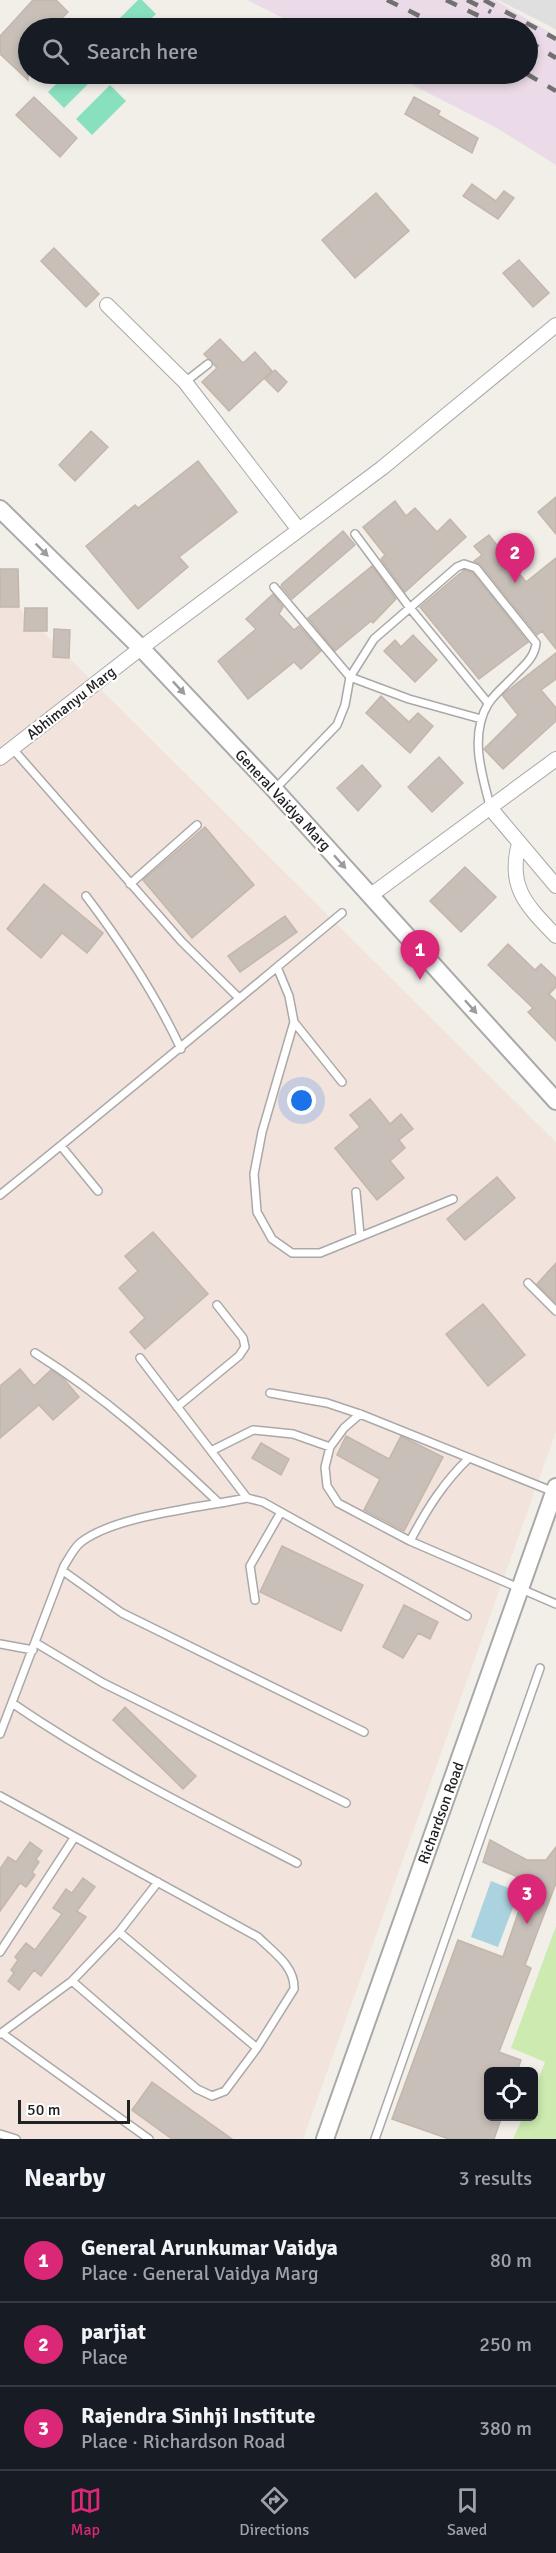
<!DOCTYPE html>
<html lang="en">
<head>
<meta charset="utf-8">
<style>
	body { margin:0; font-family:Signika,sans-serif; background:#242831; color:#f1f3f6 }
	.controls { position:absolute; right:18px; bottom:18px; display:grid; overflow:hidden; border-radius:9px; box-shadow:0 3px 9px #0003 }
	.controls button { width:54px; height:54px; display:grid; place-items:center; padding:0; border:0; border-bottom:2px solid #363941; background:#171b24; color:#f1f3f6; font:30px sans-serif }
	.scale { position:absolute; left:18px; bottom:15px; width:112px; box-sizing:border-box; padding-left:6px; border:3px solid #222; border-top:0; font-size:16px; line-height:21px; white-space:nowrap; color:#222; -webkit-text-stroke:4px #fff; paint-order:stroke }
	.you { position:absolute; left:302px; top:1101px; width:21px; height:21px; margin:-15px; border:4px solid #fff; border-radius:50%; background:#1a73e8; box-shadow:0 0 0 9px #1a73e833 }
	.badge { display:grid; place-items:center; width:39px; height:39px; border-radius:50%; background:#db2777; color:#fff; font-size:20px; font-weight:700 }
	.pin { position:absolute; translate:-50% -50px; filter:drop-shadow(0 2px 3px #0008) }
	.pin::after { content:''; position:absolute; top:32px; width:21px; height:18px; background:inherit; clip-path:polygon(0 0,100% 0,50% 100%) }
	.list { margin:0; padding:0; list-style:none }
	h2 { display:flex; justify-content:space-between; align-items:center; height:78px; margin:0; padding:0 24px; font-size:26px }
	h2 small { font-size:20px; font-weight:400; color:#9ea1a6 }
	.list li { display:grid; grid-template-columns:39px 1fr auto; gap:18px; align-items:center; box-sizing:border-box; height:84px; padding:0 24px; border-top:2px solid #363941 }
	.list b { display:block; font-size:22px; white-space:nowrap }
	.list p { margin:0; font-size:20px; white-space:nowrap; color:#9ea1a6 }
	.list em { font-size:20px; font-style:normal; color:#9ea1a6 }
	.icon { flex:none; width:33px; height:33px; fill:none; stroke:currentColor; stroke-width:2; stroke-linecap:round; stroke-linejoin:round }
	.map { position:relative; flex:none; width:556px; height:2139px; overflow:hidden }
	.search { position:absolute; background:#171b24; box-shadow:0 3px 9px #0003; left:18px; right:18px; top:18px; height:66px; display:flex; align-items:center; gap:15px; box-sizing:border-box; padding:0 21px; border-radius:33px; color:#9ea1a6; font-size:22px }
	.sheet { height:330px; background:#171b24 }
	nav { display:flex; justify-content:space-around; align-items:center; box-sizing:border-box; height:84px; border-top:2px solid #363941; background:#171b24; font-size:16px; color:#9ea1a6 }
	nav a { display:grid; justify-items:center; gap:3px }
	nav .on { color:#db2777 }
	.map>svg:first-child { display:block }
</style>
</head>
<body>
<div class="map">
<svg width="556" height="2139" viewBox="0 0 556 2139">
	<rect width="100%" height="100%" fill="#f2efe9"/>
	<path fill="#e0dfdf" d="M 498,0 L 556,0 L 556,30 L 548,25 Z"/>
	<path fill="#ebdbe8" d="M 247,0 L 495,0 L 556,36 L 556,165 L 495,127 L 391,74 L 528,74 L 528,28 L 303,28 Z"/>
	<path fill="#f3e3dd" d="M 0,589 L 556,1142 L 556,1432 L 303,2139 L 0,2139 Z"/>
	<path fill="#cdebb0" d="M 556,1926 L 556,2139 L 513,2139 L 523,2117 L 534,2116 L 534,2090 L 545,2062 L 511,2048 Z"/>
	<path fill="#88e0be" d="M 138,0 L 142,0 L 156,14 L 141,28 L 110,28 Z
		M 66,74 L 98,74 L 64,108 L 48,92 Z
		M 110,85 L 126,101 L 92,135 L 76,119 Z"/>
	<path fill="#aad3df" d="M 491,1881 L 519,1892 L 498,1947 L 471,1937 Z"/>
	<path fill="#c7bfb8" stroke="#c4b6ab" stroke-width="1.5" d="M 33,0 L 56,0 L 68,12 L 52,28 L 28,28 L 28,80 L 0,54 L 0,36 Z
		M 34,97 L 77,138 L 60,157 L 16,115 Z
		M 414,97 L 440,111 L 438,115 L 478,138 L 472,153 L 405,114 Z
		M 472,184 L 496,201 L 504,191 L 514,198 L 498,219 L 463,196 Z
		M 376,193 L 409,231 L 355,278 L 322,240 Z
		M 54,248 L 99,294 L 86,307 L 41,261 Z
		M 519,260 L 549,293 L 533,307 L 503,273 Z
		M 220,339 L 243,363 L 255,352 L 272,371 L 229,411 L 202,382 L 217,368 L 204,354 Z
		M 275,370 L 287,382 L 278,392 L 265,379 Z
		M 91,431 L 108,447 L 75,481 L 59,465 Z
		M 198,461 L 237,512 L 179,557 L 188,567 L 138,609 L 86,546 L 135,505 L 138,508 Z
		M 556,497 L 556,534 L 538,512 Z
		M 395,501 L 406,516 L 415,508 L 437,532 L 450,519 L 466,537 L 405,592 L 381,559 L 385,555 L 363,527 Z
		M 343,531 L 355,545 L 292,599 L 281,586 L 282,584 Z
		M 489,535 L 526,582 L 556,558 L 556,649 L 542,631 L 537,635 L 480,564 L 474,561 L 482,555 L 474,546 Z
		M 372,566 L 396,599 L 373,623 L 371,621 L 335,651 L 308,618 Z
		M 0,569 L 18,569 L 19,607 L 0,607 Z
		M 464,570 L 473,573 L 528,642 L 479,679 L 420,607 Z
		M 273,594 L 283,607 L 279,614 L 294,630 L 299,626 L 321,651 L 301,669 L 294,662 L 248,699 L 218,661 L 256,629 L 246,619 Z
		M 25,608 L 47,608 L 47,631 L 24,631 Z
		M 54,629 L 70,630 L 69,658 L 53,657 Z
		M 413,635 L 437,660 L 415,682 L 384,651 L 395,640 L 401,647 Z
		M 556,653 L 556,679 L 541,690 L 556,708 L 556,721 L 503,769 L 484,749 L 518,715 L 502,695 Z
		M 381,696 L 409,722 L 418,713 L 433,726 L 410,753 L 366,713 Z
		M 439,757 L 463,783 L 432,812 L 408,787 Z
		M 362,765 L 381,786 L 358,811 L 337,788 Z
		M 205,827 L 254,885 L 192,938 L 143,880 Z
		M 465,867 L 496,897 L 461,932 L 430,901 Z
		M 44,884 L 103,933 L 87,953 L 62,933 L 41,958 L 7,929 Z
		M 285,916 L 297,932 L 240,972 L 228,956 Z
		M 508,944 L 535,970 L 541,964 L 556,978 L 556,987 L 549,994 L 556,1001 L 556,1041 L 528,1012 L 533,1008 L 488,965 Z
		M 370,1099 L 390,1124 L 401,1114 L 413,1129 L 399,1140 L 405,1148 L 390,1161 L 404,1178 L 377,1200 L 335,1148 L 360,1127 L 350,1115 Z
		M 497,1177 L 515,1198 L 465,1240 L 447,1219 Z
		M 153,1232 L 208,1294 L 145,1349 L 130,1332 L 145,1318 L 119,1288 L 138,1271 L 125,1256 Z
		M 556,1263 L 556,1303 L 537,1284 Z
		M 483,1304 L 525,1355 L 488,1386 L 446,1334 Z
		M 20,1369 L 34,1386 L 51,1370 L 63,1378 L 79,1397 L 53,1420 L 39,1405 L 0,1438 L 0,1386 Z
		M 346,1436 L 389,1459 L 401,1436 L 443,1457 L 404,1531 L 364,1510 L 380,1479 L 337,1455 Z
		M 261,1443 L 289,1459 L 281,1475 L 252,1458 Z
		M 282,1546 L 363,1585 L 341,1631 L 260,1592 Z
		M 404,1605 L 438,1622 L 430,1639 L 418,1633 L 403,1658 L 383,1647 Z
		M 125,1707 L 196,1776 L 183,1789 L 113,1720 Z
		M 490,1840 L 527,1860 L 546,1860 L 556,1847 L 556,1883 L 525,1965 L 531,1968 L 499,2052 L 521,2060 L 517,2072 L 489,2072 L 489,2116 L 502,2116 L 494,2139 L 449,2139 L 392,2119 L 458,1940 L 503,1957 L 526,1890 L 518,1877 L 483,1862 Z
		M 30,1842 L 42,1851 L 36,1859 L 39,1862 L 32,1872 L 35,1875 L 26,1887 L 20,1883 L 0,1911 L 0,1869 L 8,1857 L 16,1862 Z
		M 83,1878 L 95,1887 L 77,1911 L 86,1917 L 41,1976 L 34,1970 L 19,1990 L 8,1981 L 14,1973 L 11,1970 L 18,1960 L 15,1957 L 26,1943 L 35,1950 L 62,1914 L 53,1908 L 66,1889 L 72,1893 Z
		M 152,2082 L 232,2139 L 172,2139 L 132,2110 Z"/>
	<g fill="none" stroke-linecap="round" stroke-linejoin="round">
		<defs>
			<path id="service" d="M 185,382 L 208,364
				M 355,534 L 410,608 L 488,703
				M 274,587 L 350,677 L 409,699 L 481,719
				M 12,748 L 182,942 L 238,997
				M 275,789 L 337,725 L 345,705 L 350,677 L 374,639 L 457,567 L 464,564 L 476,568 L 536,643 C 535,656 526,664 517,673 C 508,683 495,693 488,704 C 469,736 482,776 491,809
				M 130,884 L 197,825
				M 86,896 C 123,945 155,993 181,1049
				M 277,967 L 289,996 L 294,1022 L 262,1132 L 254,1174 L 257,1212 L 272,1239 L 292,1253 L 320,1253 L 453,1199
				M 294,1022 L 342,1082
				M 61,1146 L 98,1191
				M 356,1192 L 360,1235
				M 0,1195 C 115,1102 228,1008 342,913
				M 528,1283 L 556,1311
				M 35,1353 C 105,1397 159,1446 219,1503
				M 140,1358 L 247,1498
				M 270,1393 L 327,1403 L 360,1414 L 554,1492
				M 177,1407 L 239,1356 L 245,1347 L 243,1338 L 217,1305
				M 360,1414 L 344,1428 L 330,1447 L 325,1467 L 327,1486 L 338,1503 L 410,1541 L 556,1604
				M 211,1451 L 253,1430 L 293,1434 L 330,1447
				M 410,1541 C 427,1509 443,1483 469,1458
				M 63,1571 L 122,1613 L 364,1732
				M 255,1600 L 250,1566 L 281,1512
				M 36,1643 L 103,1683 L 346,1803
				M 0,1644 L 33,1650
				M 12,1703 C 104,1766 198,1812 297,1863
				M 0,1734 L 64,1566 C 69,1558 74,1548 80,1543 C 112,1517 190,1509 231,1501 L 247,1498 L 263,1502 L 467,1616
				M 0,1796 L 258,1937 C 273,1952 295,1966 294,1989 L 257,2048 L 225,2091 L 212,2096 L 197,2089 L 72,1981
				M 119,1932 L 257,2048
				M 0,1952 L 74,1838
				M 0,2034 L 72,1981 L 119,1932 L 158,1882
				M 3,2034 L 149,2139
				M 0,2134 L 16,2139
				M 375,2139 L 540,1668"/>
			<path id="minor" d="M 107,305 L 185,382 L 299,530
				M 0,758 L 141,648 L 382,468 L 556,325
				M 491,809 L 556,886
				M 519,844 C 507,887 527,906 556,936
				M 371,895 L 556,759"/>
			<path id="tertiary" d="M 0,509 L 141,648 L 274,789 L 556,1101
				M 325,2139 L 556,1487"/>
		</defs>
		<use href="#service" stroke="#a9a9a9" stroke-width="10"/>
		<use href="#minor" stroke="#a9a9a9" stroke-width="16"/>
		<use href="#tertiary" stroke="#a9a9a9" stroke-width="20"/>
		<use href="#service" stroke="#fff" stroke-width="7"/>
		<use href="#minor" stroke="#fff" stroke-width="14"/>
		<use href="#tertiary" stroke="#fff" stroke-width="16"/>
		<path stroke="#707070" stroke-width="4.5" stroke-dasharray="12 12" stroke-linecap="butt" d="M 387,0 L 444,28
			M 446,0 L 504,28
			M 467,0 L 491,12
			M 484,0 L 556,39
			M 528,41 L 556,58
			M 527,74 L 556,91"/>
	</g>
	<defs><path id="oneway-solid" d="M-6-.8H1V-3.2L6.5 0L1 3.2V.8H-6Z" transform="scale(1.5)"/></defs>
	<g fill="#9c9c9c">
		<use href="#oneway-solid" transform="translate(42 550) rotate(45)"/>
		<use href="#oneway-solid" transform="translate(179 688) rotate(47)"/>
		<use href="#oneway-solid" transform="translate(340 862) rotate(48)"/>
		<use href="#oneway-solid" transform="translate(471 1007) rotate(48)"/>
	</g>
	<g text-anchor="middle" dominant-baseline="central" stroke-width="4.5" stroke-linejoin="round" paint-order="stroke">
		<g font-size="15" fill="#222" stroke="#fff">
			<text transform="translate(71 703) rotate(-38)">Abhimanyu Marg</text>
			<text transform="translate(283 800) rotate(47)">General Vaidya Marg</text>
			<text transform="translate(441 1813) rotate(-70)">Richardson Road</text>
		</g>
	</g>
</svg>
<div class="controls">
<button><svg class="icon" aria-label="locate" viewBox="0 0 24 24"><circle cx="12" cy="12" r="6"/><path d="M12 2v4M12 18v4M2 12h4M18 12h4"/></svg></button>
</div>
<div class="scale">50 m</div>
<div class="you"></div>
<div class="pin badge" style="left:420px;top:980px">1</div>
<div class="pin badge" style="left:515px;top:583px">2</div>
<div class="pin badge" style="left:527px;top:1924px">3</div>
<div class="search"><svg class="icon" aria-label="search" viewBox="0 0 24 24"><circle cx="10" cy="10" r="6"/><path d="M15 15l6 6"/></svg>Search here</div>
</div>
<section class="sheet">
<h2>Nearby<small>3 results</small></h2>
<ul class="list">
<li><span class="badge">1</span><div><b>General Arunkumar Vaidya</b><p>Place · General Vaidya Marg</p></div><em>80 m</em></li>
<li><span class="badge">2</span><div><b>parjiat</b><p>Place</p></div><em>250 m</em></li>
<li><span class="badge">3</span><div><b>Rajendra Sinhji Institute</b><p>Place · Richardson Road</p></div><em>380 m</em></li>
</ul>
</section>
<nav>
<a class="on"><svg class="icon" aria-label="map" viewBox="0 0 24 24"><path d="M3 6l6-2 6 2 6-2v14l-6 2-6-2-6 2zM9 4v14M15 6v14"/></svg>Map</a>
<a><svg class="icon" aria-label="directions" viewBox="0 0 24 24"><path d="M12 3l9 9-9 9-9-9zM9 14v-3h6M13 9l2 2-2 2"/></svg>Directions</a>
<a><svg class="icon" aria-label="saved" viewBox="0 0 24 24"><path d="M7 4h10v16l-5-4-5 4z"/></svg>Saved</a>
</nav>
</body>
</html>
